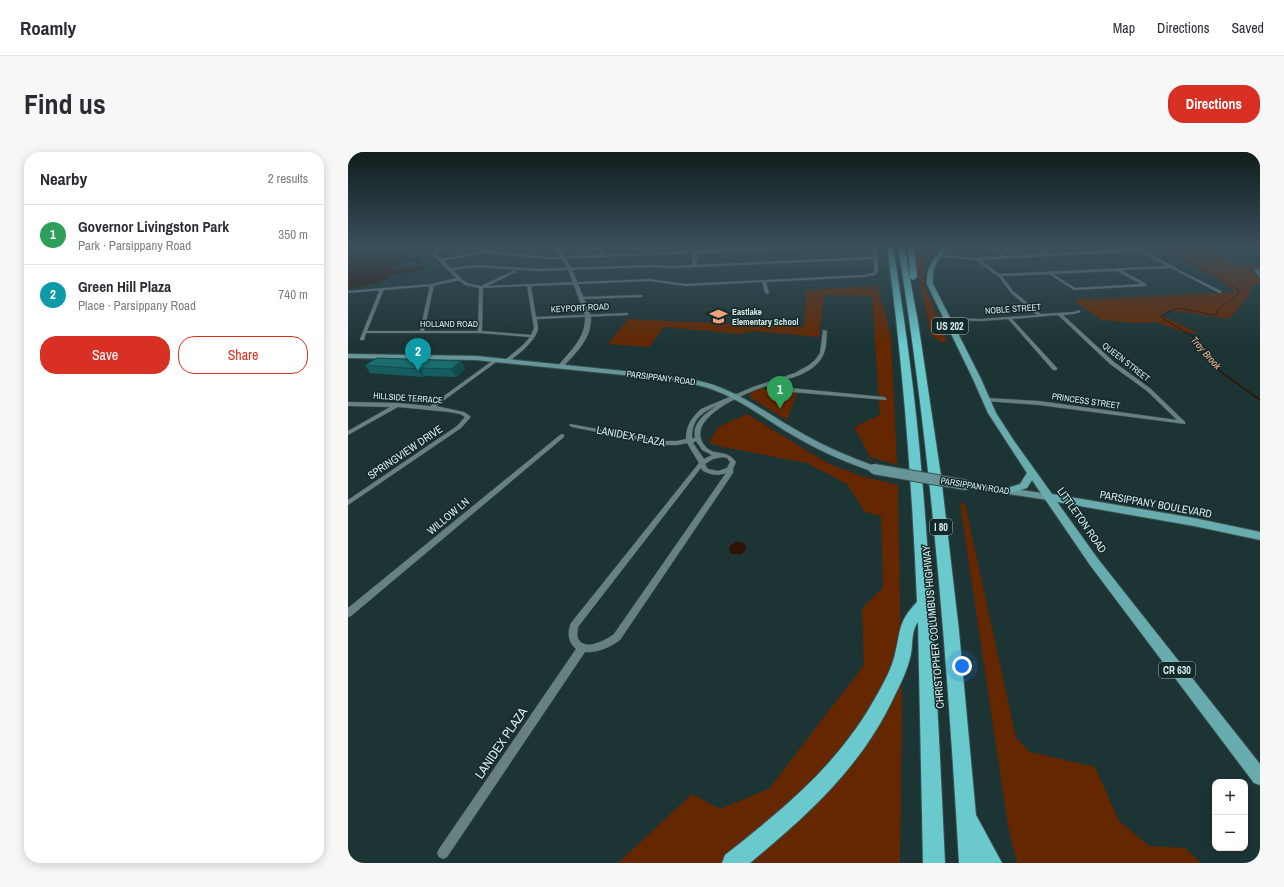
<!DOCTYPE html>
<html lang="en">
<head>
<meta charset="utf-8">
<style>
	body { margin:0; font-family:"Archivo Narrow",sans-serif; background:#f7f7f7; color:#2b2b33 }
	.controls { position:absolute; right:12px; bottom:12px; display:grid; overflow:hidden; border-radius:8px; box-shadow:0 2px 10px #0003 }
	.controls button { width:36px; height:36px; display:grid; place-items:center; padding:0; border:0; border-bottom:1px solid #e1e1e2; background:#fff; color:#2b2b33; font:20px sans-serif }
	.you { position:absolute; left:614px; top:514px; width:14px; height:14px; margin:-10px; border:3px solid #fff; border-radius:50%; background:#1a73e8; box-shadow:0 0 0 6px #1a73e833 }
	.badge { display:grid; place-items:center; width:26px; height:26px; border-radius:50%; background:#d93025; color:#fff; font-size:13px; font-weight:700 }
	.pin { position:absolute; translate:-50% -33px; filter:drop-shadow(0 1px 2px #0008) }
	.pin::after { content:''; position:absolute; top:21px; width:14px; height:12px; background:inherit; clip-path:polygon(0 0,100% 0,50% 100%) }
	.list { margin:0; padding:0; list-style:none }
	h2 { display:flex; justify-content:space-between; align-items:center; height:52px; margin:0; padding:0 16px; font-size:17px }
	h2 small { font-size:13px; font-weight:400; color:#7c7c81 }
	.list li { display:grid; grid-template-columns:26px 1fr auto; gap:12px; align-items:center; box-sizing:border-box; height:60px; padding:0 16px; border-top:1px solid #e1e1e2 }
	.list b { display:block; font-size:15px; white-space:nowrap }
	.list p { margin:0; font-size:13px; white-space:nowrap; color:#7c7c81 }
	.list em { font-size:13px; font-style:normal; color:#7c7c81 }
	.actions { display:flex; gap:8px; padding:12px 16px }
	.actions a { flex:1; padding:9px 0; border:1px solid #d93025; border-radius:16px; text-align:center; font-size:14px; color:#d93025 }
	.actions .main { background:#d93025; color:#fff }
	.map { position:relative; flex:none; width:912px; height:711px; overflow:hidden; border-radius:16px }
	header { display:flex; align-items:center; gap:24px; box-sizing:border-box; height:56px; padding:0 20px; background:#fff; border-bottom:1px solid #e1e1e2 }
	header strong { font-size:19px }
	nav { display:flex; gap:22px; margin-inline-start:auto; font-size:14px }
	.intro { display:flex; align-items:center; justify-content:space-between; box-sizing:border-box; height:96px; padding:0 24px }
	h1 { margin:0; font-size:28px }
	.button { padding:10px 18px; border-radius:16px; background:#d93025; color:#fff; font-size:14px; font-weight:700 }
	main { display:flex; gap:24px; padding:0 24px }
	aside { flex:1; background:#fff; border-radius:16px; box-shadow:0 2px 10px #0003 }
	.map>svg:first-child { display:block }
</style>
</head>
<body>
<header>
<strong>Roamly</strong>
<nav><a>Map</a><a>Directions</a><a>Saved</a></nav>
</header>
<div class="intro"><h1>Find us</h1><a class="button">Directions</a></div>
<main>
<aside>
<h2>Nearby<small>2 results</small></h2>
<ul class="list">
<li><span class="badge" style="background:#2e9e5b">1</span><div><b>Governor Livingston Park</b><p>Park · Parsippany Road</p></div><em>350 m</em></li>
<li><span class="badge" style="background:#0f9aa8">2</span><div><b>Green Hill Plaza</b><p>Place · Parsippany Road</p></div><em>740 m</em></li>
</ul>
<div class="actions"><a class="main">Save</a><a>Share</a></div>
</aside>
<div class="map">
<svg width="912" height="711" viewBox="0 0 912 711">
	<rect width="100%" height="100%" fill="#1d3435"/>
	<path fill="#652700" d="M 566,94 L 589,94 L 577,113 L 576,131 L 599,190 L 592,190 L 583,182 L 575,146 Z
		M 810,94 L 846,94 L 912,99 L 912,102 L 876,98 L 869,100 L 871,105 L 878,105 L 883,112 L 912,114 L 912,116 L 905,118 L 904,120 L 912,126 L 912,133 L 903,133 L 902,142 L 881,167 L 820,158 L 813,163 L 852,182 L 836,180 L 807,170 L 788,171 L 754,168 L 725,148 L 887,140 L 876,131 Z
		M 529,134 L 538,164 L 543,186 L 549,313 L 522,305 L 506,275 L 532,263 L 524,144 L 476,143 L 471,185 L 405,179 L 392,182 L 316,175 L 301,195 L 260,192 L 280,167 L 456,175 L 458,138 Z
		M 411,236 L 449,241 L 439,268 L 403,246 L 401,243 L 403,241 Z
		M 399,262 L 479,311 L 513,324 L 550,333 L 554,562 L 552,711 L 270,711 L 344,642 L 372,657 L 421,637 L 516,513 L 514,456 L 535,436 L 533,364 L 517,360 L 499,332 L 459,311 L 375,295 L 361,291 L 370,275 Z
		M 612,351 L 617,352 L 668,586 L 682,600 L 747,615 L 771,669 L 801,694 L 837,696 L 853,711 L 669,711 L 660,674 Z"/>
	<path fill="#2d1205" d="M 0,94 L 65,94 L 66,96 L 57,106 L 73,107 L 73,111 L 69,112 L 67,108 L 58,109 L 42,116 C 55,121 69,111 81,114 L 73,118 L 45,123 L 31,131 L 0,137 Z
		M 387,390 L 393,390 L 397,392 L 398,396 C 396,403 388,404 382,401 L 381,395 Z"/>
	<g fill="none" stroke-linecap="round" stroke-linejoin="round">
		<path stroke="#2d1205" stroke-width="1" d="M 750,94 L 759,98
			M 814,94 L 889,137 L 891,142 L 869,158 L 869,162 L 865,163 L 831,156 L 826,157 L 813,165 L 845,185 L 867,214
			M 764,101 L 780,108 L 805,106
			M 814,106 L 833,105"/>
		<path stroke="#2d1205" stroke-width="1.5" d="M 866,213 L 869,217 L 912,248"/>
		<defs>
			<path id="minor" d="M 125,94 L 128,94 L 136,99 L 168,94 L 142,100 L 203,105 L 254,103 L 249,94 L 251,94 L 257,103 L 306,101 L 305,98 L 270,95 L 269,94 L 306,96 L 309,97 L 310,101 L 346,99 L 349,94 L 352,94 L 349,99 L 494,94 L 349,101 L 348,113 L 526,105 L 525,94 L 528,94 L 530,119 L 527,123 L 515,125 L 418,130 L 421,141 L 419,142 L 417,141 L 414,130 L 338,134 L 301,129 L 183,134 L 188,165 L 279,161 L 281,162 L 279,163 L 189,167 C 189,170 190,174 190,177 C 188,188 169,205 159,210 L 157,209 L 157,208 L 175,193 L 182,185 L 132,181 L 18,181 L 16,188 L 12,188 L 12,187 L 32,137 L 34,136 L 36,137 L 19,179 L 72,179 L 82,133 L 84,132 L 86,133 L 76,179 L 130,179 L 131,136 L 117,133 L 109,127 L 112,126 L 119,131 L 133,134 L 167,118 L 168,120 L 139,134 L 301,127 L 338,132 L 515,123 L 525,121 L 526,119 L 526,107 L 324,116 L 303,115 L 189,119 L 130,115 L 102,118 L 100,117 L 130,113 L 189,117 L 303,113 L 324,114 L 344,113 L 345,101 L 203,107 L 135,101 L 91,109 L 89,108 L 133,99 ZM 179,134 L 186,176 L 183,183 L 134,179 L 135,136 Z
				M 638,94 L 642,94 L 658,104 L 699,102 L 686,94 L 689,94 L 703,102 L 787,97 L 781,94 L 785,94 L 794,97 L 794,99 L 824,114 L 827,114 L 827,116 L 873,139 L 873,141 L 871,141 L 823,116 L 773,118 L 798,132 L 798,134 L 797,134 L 726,138 L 701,122 L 654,124 L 665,139 L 693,162 L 725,160 L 732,158 L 732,160 L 726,162 L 715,163 L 766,210 L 803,237 L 837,270 L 837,272 L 691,253 L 637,249 L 637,247 L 639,246 L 691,249 L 829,268 L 799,239 L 762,212 L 710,163 L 664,167 L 709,216 L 709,218 L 705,218 L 660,167 L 633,169 L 598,168 L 598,166 L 599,166 L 633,167 L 689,163 L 663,141 L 651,125 L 628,108 L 588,104 L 590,103 L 625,106 L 654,104 ZM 790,99 L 820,114 L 651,122 L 632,108 ZM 769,119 L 793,132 L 727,136 L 705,122 Z
				M 294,143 L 295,144 L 293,145 L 233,147 L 231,146 L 233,145 Z
				M 475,178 L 479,179 C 478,186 479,194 476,201 C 469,221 441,227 423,232 L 425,235 L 432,235 L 536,245 L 539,247 L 538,248 L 432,239 L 422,237 L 418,234 C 400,240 334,266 357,294 C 366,305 378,296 388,310 L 385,317 L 385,321 L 272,488 C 262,495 250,501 237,500 L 99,705 L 95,707 L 91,705 L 89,701 L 91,697 L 228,497 C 220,490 219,481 223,471 L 351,311 L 339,291 L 329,293 L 315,293 L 224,275 L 221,273 L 222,272 L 315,289 L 329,289 L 338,287 C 338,274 343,266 353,257 L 405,235 L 447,221 L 461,213 L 467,208 L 472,201 ZM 370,253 C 358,261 344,270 347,286 L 344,286 C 344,267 353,261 370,253 ZM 348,289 L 354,298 L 364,303 L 356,307 L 345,291 ZM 375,305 L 379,306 L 382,310 L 379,316 L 370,319 L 360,317 L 357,312 L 365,307 ZM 353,316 L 355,319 C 363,323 370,324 378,321 L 266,482 C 258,488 238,499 231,488 C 228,484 230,479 230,475 Z
				M 147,207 L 151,208 L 88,254 L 116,260 L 122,264 L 122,266 L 113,276 L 0,353 L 0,348 L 109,274 L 117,265 L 112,262 L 101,260 L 50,255 L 0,283 L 0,279 L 42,255 L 0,254 L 0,250 L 49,251 L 82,254 Z
				M 214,282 L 216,283 L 216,285 L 3,464 L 0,465 L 0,456 L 212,283 Z"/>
			<path id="tertiary" d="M 94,94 L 99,94 L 88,102 L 113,126 L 113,128 L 84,134 L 0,141 L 0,139 L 84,132 L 108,126 L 84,102 L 87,98 Z
				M 206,94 L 210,94 L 224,117 L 243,164 C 244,186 229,200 215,215 L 213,216 L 210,214 C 223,198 238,186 237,164 L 220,117 Z
				M 912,116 L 911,119 L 912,125 L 906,119 Z"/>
			<path id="secondary" d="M 0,202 L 128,204 L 325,224 C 343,227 361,230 378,238 C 406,250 430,269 457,283 C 480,296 504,306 529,315 L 531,317 L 526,320 L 523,319 C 497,310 472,299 448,285 C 421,270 396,249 366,238 C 353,233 339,231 325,228 L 128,208 L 0,206 Z
				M 618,330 L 700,342 L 705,345 L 700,348 L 615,335 L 613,333 L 615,331 Z"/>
			<path id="primary" d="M 597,94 L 601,94 C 591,106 583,115 585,132 L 633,227 L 648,261 L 666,289 L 704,342 L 846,366 L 912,380 L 912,388 L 846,374 L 709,350 L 750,407 L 912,612 L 912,633 L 906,631 L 742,413 L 684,328 L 679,336 L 659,342 L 654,339 L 656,337 L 672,332 L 679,321 L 640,261 L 625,227 L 579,132 C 578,115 586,106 597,94 Z"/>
			<path id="motorway" d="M 539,94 L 545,94 C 557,171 568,248 574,326 C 585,454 591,582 597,711 L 575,711 L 570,470 C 563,479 565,492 563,502 C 560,517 553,531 546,545 C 514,614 460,663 402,711 L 374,711 L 377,703 C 438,655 493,610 530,541 C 537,529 544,515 547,502 C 553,477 550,470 569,450 C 564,331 555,212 539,94 Z
				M 550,94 L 556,94 L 570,170 L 593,324 L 611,479 L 628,663 L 654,711 L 611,711 C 599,504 583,299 550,94 Z
				M 560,94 L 566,94 L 569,125 L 565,128 L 562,126 Z"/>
		</defs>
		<use href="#minor" stroke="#3d5152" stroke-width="1"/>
		<use href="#tertiary" stroke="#3d5152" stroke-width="1"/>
		<use href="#secondary" stroke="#3d5152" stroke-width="2"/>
		<use href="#primary" stroke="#3d5152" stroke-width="2"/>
		<use href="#motorway" stroke="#3d5152" stroke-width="2"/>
		<use href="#minor" fill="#678081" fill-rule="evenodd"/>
		<use href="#tertiary" fill="#678081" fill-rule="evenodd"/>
		<use href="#secondary" fill="#689698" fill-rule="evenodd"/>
		<use href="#primary" fill="#69acaf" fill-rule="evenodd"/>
		<use href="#motorway" fill="#6ac9cd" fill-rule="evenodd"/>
		<defs>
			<path id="secondary-bridge" d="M 526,317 L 618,333"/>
		</defs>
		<use href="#secondary-bridge" stroke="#3d5152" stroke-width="12" stroke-linecap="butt"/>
		<use href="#secondary-bridge" stroke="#689698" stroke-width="10"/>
	</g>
	<path fill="#165d5f" d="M 113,209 L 117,217 L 108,225 L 76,224 L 75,225 L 22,221 L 17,213 Z"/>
	<path fill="#124c4e" d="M 113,209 L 117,217 L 108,225 L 103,217 Z
		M 72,216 L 76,224 L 75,225 L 70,217 Z"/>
	<path fill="#1a6c6f" stroke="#124c4e" d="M 29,206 L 113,209 L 103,217 L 72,216 L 70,217 L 17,213 Z"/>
	<linearGradient id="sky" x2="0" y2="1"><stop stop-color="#101d1d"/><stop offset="0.49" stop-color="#3a505c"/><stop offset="1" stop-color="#3a505c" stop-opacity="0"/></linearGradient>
	<rect width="912" height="193" fill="url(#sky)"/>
	<defs>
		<symbol id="school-bare" viewBox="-9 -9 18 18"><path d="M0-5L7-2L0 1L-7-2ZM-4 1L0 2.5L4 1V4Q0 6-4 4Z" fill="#f0a27a" stroke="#132a2b" stroke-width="2.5" paint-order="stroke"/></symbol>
	</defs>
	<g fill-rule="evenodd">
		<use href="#school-bare" x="358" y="152" width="25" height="25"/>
	</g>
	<g text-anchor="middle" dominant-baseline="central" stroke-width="3" stroke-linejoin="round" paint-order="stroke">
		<g font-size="9" fill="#ddebeb" stroke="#132a2b">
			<text transform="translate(232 156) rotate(-3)">KEYPORT ROAD</text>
			<text transform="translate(665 157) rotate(-4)">NOBLE STREET</text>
			<text x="101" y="172">HOLLAND ROAD</text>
			<text transform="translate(778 210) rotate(38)">QUEEN STREET</text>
			<text transform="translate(313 226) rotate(7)">PARSIPPANY ROAD</text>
			<text transform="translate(60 246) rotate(4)">HILLSIDE TERRACE</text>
			<text transform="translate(738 249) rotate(8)">PRINCESS STREET</text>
			<text transform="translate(627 334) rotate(9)">PARSIPPANY ROAD</text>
		</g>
		<g font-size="9" font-weight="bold" fill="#ddebeb" stroke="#132a2b" text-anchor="start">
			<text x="384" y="160">Eastlake<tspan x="384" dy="10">Elementary School</tspan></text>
		</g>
		<g fill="#132a2b" stroke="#a0b1b1" stroke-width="1">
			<rect x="584" y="166" width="36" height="16" rx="3"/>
			<rect x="582" y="367" width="22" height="16" rx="3"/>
			<rect x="811" y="510" width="36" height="16" rx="3"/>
		</g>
		<g font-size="10" font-weight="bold" fill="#ddebeb">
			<text x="602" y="174">US 202</text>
			<text x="593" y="375">I 80</text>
			<text x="829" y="518">CR 630</text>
		</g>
		<g font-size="10" font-style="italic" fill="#f9b492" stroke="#132a2b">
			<text transform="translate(858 201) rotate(49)">Troy Brook</text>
		</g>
		<g font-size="11" fill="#ddebeb" stroke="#132a2b">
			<text transform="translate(283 284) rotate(11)">LANIDEX PLAZA</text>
			<text transform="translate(57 300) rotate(-34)">SPRINGVIEW DRIVE</text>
			<text transform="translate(808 352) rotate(10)">PARSIPPANY BOULEVARD</text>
			<text transform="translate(100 364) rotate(-40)">WILLOW LN</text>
			<text transform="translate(734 368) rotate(55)">LITTLETON ROAD</text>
			<text transform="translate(585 475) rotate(-95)">CHRISTOPHER COLUMBUS HIGHWAY</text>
		</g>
		<g font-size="13" fill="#ddebeb" stroke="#132a2b">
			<text transform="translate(153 591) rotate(-56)">LANIDEX PLAZA</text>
		</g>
	</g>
</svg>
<div class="controls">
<button>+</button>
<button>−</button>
</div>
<div class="you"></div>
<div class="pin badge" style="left:432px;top:257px;background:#2e9e5b">1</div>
<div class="pin badge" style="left:70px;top:219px;background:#0f9aa8">2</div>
</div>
</main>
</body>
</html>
